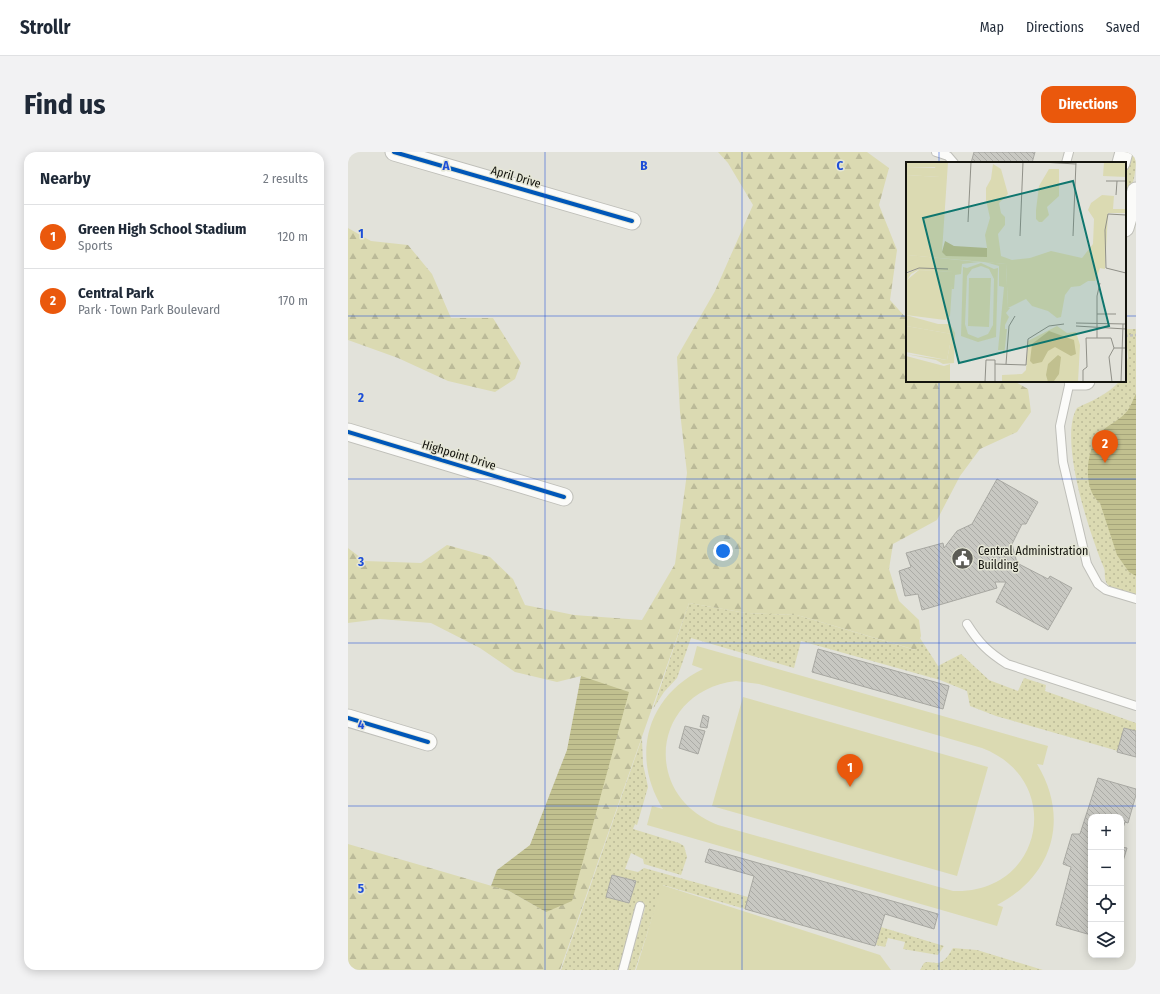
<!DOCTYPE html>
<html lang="en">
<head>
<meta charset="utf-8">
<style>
	body { margin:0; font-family:"Fira Sans Condensed",sans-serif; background:#f2f2f3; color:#1f2937 }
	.controls { position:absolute; right:12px; bottom:12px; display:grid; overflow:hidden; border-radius:8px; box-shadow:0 2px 10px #0003 }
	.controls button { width:36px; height:36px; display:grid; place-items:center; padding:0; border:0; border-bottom:1px solid #e0e1e3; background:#fff; color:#1f2937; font:20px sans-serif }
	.you { position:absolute; left:375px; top:399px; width:14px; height:14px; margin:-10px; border:3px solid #fff; border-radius:50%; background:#1a73e8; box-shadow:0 0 0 6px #1a73e833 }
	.badge { display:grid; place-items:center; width:26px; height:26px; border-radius:50%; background:#ea580c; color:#fff; font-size:13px; font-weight:700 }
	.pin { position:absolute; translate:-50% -33px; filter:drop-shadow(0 1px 2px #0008) }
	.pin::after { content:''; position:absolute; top:21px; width:14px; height:12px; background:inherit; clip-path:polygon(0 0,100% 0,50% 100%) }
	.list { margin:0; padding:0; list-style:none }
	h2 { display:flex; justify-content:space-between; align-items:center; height:52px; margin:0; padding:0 16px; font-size:17px }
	h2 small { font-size:13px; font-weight:400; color:#747a83 }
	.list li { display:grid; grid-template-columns:26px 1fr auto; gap:12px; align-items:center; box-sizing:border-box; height:64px; padding:0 16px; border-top:1px solid #e0e1e3 }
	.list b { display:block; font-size:15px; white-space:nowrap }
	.list p { margin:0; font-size:13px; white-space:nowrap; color:#747a83 }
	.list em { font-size:13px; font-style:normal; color:#747a83 }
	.icon { flex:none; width:22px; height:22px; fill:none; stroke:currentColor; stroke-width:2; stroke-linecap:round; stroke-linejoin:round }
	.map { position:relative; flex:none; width:788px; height:818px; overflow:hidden; border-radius:12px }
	header { display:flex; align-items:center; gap:24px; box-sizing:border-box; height:56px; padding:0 20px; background:#fff; border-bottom:1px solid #e0e1e3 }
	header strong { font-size:19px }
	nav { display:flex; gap:22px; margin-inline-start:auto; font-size:14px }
	.intro { display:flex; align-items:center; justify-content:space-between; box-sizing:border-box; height:96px; padding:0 24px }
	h1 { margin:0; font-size:28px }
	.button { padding:10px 18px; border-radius:12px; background:#ea580c; color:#fff; font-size:14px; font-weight:700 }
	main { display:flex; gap:24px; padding:0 24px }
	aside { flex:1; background:#fff; border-radius:12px; box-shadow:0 2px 10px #0003 }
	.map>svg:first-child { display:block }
</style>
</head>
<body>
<header>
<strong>Strollr</strong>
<nav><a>Map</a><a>Directions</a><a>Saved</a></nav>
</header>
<div class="intro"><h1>Find us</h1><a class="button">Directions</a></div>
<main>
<aside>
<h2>Nearby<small>2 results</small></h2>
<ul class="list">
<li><span class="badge">1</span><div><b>Green High School Stadium</b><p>Sports</p></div><em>120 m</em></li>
<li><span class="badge">2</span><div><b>Central Park</b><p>Park · Town Park Boulevard</p></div><em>170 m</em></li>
</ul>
</aside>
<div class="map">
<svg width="788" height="818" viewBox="0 0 788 818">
	<defs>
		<pattern id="green-dots" width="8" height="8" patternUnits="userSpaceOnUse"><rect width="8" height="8" fill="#dbdab2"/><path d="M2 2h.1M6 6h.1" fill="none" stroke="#bbba98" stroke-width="1.8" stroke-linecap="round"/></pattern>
		<pattern id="forest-firs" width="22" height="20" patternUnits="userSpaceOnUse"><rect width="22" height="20" fill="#dbdab2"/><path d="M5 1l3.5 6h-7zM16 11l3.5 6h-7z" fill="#bbba98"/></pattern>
		<pattern id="water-rules" width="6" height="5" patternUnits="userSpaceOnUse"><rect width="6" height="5" fill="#c1c08f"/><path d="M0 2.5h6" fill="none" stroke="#a5a47a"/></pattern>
		<pattern id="building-back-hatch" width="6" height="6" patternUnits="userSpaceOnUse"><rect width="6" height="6" fill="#c8c8c2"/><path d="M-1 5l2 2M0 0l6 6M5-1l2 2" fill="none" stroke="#ababa6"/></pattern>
	</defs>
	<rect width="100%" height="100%" fill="#e2e2da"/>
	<path fill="url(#green-dots)" fill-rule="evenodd" d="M 783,0 L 788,0 C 788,10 788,38 777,41 L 777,22 Z
		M 777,177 L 788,177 L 788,443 C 780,441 766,440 760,433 C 755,427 758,421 756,416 C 742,383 710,287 729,256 C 745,248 759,243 772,229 L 777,229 L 777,217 L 780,205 Z
		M 341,451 L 398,461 L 449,463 L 567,498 L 572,486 L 590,514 L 613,502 L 641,528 L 670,539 L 676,526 L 698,533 L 697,539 L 788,571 L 788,579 L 776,576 L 770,599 L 648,564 L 622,554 L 619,539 L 592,528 L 453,489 L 446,516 L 343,486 L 329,526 L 316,540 L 305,557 Z
		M 294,586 L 295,612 L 300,635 L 289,673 L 287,672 L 285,677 L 331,691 L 336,694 L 339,705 L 333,723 L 296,712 L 295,707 L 283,701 L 277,717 L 290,720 L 296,716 L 400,745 L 397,757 L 315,733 L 287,818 L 279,818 L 297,756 L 289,753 L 271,818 L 213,818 ZM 264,723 L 288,729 L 281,751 L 258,745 Z
		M 533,775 L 596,794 L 590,803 L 555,797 L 557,790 L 540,786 L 537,795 L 528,793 Z
		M 605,796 L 629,798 L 695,818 L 572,818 L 576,811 C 581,809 583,811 589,811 C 597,811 601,802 605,796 Z"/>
	<path fill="url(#forest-firs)" d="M 370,0 L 519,0 L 541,16 L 531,53 L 549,98 L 542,148 L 559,167 L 559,229 L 666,229 L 680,237 L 683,260 L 669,280 L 632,297 L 612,324 L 589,368 L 545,392 L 541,417 L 551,449 L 571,468 L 573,484 L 568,498 L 449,463 L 398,461 L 341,451 L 212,818 L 0,818 L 0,692 L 161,739 L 198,760 L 233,524 L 209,530 L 167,520 L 132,496 L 83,471 L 32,467 L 0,471 L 0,396 L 17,409 L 73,411 L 99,393 L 142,405 L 165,427 L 177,453 L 226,463 L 294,468 L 327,412 L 339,321 L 332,260 L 329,205 L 367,139 L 405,53 L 380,11 Z
		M 0,76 L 23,89 L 60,93 L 84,122 L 103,166 L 145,166 L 173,211 L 167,227 L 147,240 L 100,229 L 50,206 L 0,188 Z"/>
	<path fill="#dbdab2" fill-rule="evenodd" d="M 349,494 L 700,594 L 695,613 L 689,612 C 722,666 705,724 649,753 L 655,755 L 649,774 L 299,673 L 304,654 L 315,657 C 282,604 299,544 355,517 L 344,513 ZM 388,529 L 411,532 L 634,596 C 718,628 695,743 605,739 L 370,673 C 292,643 304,539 388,529 Z
		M 395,545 L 640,615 L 609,724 L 364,654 Z
		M 314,733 L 532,803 L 543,818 L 288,818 Z"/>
	<path fill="url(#water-rules)" d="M 788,242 L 788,424 L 781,420 L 769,403 L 752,351 C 734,337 738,299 751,282 C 759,273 773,268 780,258 C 783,254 785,247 788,242 Z
		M 233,524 L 281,540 L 224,749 L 198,760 L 161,739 L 143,734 L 149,718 L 182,693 L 219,598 Z"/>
	<path fill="url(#building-back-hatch)" stroke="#a8a8a2" d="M 626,0 L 687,0 L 684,11 L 623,11 Z
		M 649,327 L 690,350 L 678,372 L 674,372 L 664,392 L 669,411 L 700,427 L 702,424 L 724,436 L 700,478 L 648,450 L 658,430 L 647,430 L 649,436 L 574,458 L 570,442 L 557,444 L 551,419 L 563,415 L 558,401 L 595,391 L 596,396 L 609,379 L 624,372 Z
		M 470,497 L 601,534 L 595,557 L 464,520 Z
		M 355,563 L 361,565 L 359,576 L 352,575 Z
		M 337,574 L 357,579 L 350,602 L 331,596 Z
		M 776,576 L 788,579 L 788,605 L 769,600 Z
		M 750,626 L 788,637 L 788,643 L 780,671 L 777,670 L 773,682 L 773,665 L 743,665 L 743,783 L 708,773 L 723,715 L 715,712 L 724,682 L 732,682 Z
		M 773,695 L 779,696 L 773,716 Z
		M 361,697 L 590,762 L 586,777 L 537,762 L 527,794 L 397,757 L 406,724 L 357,710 Z
		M 264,723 L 288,729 L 281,751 L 258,745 Z"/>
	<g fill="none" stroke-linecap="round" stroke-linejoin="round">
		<defs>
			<path id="lane" d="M 588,0 L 600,4 L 606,11
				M 718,11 L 721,0
				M 722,229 L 712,274 L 715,310 L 739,412 L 750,432 L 758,438 L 788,447
				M 619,472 C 631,491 640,500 659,512 L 788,554
				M 275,818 L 292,754"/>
			<path id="street" d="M 46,0 L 284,69
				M 773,11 L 776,0
				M 777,76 L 788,39
				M 725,229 L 738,229
				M 0,280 L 216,345
				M 0,566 L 80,590"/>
		</defs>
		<use href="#lane" stroke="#bfbfb9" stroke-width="10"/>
		<use href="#street" stroke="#bfbfb9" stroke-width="19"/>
		<path stroke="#c0c0bd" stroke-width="2.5" stroke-dasharray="3 2" stroke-linecap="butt" d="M 777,184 L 788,183"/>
		<use href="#lane" stroke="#fbfbf9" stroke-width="8"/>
		<use href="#street" stroke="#fbfbf9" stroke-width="17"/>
		<defs>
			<path id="cycleway" d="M 46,0 L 284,69
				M 0,280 L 216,345
				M 0,566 L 80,590"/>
		</defs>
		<use href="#cycleway" stroke="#e5e6d6" stroke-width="6"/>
		<use href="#cycleway" stroke="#0057b8" stroke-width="4"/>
	</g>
	<path fill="none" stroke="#1d4ed8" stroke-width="1" stroke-opacity="0.55" d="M 197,0 L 197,818M 394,0 L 394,818M 591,0 L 591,11M 0,164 L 559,164M 777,164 L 788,164M 591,229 L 591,818M 0,327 L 788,327M 0,491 L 788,491M 0,654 L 788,654"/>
	<defs>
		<symbol id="civic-disc" viewBox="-11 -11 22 22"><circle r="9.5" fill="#5c5c55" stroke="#e5e6d6"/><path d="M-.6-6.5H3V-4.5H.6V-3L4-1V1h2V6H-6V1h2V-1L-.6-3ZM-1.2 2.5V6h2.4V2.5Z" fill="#fff"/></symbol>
	</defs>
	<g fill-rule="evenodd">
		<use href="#civic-disc" x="602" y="394" width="25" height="25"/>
	</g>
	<g text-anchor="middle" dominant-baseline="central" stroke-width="3" stroke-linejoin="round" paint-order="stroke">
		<g font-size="12" fill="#14140e" stroke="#e5e6d6">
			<text transform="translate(168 25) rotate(16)">April Drive</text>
			<text transform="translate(111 303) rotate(17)">Highpoint Drive</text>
		</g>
		<g font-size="12" fill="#14140e" stroke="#e5e6d6" text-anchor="start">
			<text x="630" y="399">Central Administration<tspan x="630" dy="14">Building</tspan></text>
		</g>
	</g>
	<g transform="translate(558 10)">
		<rect width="220" height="220" fill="#e2e2da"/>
		<path d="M 31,0 L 34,0 L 34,15 L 0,13 L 0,6 L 29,6 ZM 0,93 L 2,93 L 73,100 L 56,102 L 55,112 L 49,113 L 48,127 L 46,127 L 46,110 L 12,108 L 5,112 L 0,120 L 0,112 L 14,106 L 0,110 ZM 79,100 L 100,102 L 102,146 L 104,146 L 100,151 L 103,155 L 99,163 L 99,167 L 101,167 L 98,194 L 97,188 L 92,188 L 98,125 L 93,124 L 93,104 ZM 0,153 L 32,162 L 44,162 L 49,171 L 48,201 L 37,202 L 30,198 L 0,192 L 41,198 L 46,172 L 0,164 ZM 151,164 L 161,171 L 170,170 L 174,183 L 172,220 L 96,220 L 96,213 L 116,212 L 120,208 L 122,179 ZM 0,194 L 38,204 L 44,202 L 44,220 L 0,220 Z" fill="#dbdab2"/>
		<path d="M 34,0 L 42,0 L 36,90 L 81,86 L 79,73 L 84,56 L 80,38 L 80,26 L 85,17 L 87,2 L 95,7 L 102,32 L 93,41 L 95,51 L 99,55 L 99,63 L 92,72 L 95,94 L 106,98 L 124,96 L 145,89 L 176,96 L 187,82 L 188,57 L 182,48 L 185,41 L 196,33 L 208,34 L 207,47 L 220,47 L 220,51 L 202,51 L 199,107 L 194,106 L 189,119 L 182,119 L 174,124 L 165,125 L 159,133 L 155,155 L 151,156 L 142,149 L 126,144 L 120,137 L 102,146 L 100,102 L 0,93 L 0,13 L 34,15 ZM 198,0 L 220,0 L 220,15 L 197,14 ZM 143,7 L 153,7 L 153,34 L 141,45 L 143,53 L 136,60 L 133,60 L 130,57 L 130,48 L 133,24 Z" fill="#dbdab2"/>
		<path d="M 0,0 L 31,0 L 31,5 L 0,6 ZM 75,101 L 88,107 L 92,106 L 90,175 L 72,180 L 55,174 L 57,105 L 61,106 ZM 75,104 L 83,107 L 88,117 L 87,163 L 82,172 L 72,176 L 62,172 L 59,162 L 61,114 L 66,107 ZM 13,108 L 47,110 L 44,154 L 39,158 L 0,153 L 1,118 ZM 63,116 L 85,116 L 83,165 L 62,164 ZM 0,164 L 46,172 L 41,198 L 0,190 ZM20 213a7 7 0 1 1 14 0a7 7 0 1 1-14 0Z" fill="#dbdab2" fill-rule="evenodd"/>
		<path d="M 39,79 L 48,84 L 81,86 L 81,95 L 40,94 L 36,90 ZM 143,169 L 168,178 L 170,192 L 165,194 L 149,185 L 142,189 L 136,200 L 127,202 L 124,199 L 126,182 ZM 152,193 L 155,195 L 153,212 L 148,219 L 142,220 L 140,213 L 142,202 Z" fill="#c1c08f"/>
		<path fill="none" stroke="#909088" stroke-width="1" d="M 135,0 L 170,2M 200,19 L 220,19M 210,33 L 211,19M 220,53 L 202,52 L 199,68 L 200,106 L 220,111M 62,60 L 65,0M 114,74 L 117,0M 167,74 L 170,0M 0,111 L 13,106 L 42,107M 220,131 L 220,147M 191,152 L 210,152M 170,161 L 220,162M 170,164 L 220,167M 191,176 L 191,134 L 194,121M 89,202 L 120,203 L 122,177 L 143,164 L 158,162M 100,202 L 103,164 L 109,154M 79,220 L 80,198 L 89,198 L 89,220M 177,220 L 177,208 L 181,205 L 180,176 L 205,176 L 208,186 L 220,186M 206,220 L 203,195 L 208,186M 215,220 L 217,162"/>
		<path fill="#0f766e" fill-opacity="0.15" stroke="#0f766e" stroke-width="2" d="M 167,19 L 203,164 L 53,201 L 17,56 Z"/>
		<rect width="220" height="220" fill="none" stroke="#14140e" stroke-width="2"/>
	</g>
	<g font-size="13" text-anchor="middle" font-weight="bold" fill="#1d4ed8" stroke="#e5e6d6" stroke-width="3" stroke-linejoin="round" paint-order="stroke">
		<text x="98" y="18">A</text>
		<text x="296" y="18">B</text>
		<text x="492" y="18">C</text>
		<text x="13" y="86">1</text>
		<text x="13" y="250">2</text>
		<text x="13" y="414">3</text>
		<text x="13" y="577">4</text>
		<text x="13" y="741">5</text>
	</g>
</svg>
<div class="controls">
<button>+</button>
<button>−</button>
<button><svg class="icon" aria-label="locate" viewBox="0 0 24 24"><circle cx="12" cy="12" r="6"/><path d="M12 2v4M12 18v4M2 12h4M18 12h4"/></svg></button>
<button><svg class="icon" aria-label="layers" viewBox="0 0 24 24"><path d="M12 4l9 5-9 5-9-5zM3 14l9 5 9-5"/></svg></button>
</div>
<div class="you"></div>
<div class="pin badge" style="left:502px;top:635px">1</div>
<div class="pin badge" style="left:757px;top:311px">2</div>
</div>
</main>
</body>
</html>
